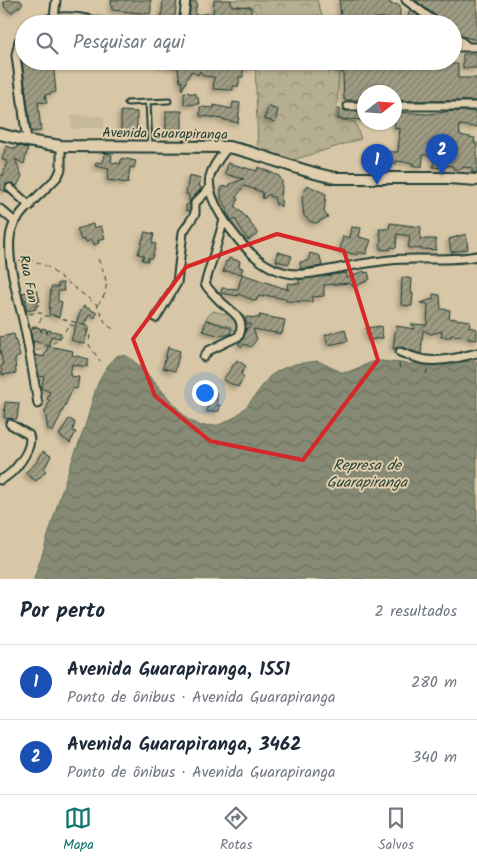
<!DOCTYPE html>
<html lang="pt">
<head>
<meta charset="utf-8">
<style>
	body { margin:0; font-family:Kalam,sans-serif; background:#f2f2f3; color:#1f2937 }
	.compass { position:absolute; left:357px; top:85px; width:45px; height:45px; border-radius:50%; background:#fff; box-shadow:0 1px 4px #0004; rotate:73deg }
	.you { position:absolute; left:204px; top:392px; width:18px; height:18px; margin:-12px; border:4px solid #fff; border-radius:50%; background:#1a73e8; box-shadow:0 0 0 8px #1a73e833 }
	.badge { display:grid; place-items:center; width:32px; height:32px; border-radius:50%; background:#0f766e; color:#fff; font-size:16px; font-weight:700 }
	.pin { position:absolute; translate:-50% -41px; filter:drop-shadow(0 1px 2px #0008) }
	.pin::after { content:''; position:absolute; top:26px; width:18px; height:15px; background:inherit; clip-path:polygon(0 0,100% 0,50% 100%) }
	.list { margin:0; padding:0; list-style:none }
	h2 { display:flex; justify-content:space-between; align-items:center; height:65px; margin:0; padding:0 20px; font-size:21px }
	h2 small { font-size:16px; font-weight:400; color:#747a83 }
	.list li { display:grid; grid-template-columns:32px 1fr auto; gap:15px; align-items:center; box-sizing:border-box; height:75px; padding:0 20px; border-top:1px solid #e0e1e3 }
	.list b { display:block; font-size:19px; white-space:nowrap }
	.list p { margin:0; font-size:16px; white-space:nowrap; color:#747a83 }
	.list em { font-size:16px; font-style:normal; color:#747a83 }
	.icon { flex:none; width:28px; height:28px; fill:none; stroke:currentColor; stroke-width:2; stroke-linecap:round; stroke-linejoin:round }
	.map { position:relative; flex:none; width:477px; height:579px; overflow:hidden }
	.search { position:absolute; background:#fff; box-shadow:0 1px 4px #0004; left:15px; right:15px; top:15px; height:55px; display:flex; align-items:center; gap:12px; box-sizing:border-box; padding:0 18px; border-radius:28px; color:#747a83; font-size:19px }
	.sheet { height:215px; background:#fff }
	nav { display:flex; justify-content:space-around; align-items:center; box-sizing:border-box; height:70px; border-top:1px solid #e0e1e3; background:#fff; font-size:14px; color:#747a83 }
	nav a { display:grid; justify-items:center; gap:2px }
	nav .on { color:#0f766e }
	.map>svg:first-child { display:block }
</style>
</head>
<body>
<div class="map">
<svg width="477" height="579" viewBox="0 0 477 579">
	<defs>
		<pattern id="grass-tufts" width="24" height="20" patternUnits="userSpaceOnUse" patternTransform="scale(1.25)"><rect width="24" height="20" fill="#b6ae91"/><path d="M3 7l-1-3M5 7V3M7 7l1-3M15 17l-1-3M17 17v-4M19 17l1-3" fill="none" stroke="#938f77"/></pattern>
		<pattern id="forest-crowns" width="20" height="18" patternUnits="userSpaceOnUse" patternTransform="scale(1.25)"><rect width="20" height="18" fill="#b6ae91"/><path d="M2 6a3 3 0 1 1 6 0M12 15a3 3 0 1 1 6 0" fill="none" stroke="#938f77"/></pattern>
		<pattern id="water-waves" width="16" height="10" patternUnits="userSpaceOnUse" patternTransform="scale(1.25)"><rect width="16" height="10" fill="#878b74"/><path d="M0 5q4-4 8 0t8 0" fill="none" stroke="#6e7360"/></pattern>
		<pattern id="building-hatch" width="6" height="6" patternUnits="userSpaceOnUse" patternTransform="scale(1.25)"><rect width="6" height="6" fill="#9f9c83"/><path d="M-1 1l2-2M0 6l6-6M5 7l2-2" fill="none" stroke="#81806c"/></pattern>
		<filter id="shadow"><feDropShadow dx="-2.5" dy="2.5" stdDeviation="2.5" flood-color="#0004"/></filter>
	</defs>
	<rect width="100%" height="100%" fill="#d8c7a6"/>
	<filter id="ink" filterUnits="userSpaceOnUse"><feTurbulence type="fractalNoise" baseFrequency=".02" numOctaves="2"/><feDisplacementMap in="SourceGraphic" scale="10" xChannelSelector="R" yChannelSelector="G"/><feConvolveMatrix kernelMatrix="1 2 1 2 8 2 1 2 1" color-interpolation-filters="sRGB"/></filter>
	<g filter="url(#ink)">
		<path fill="#c7ba9c" d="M 71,115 L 104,116 L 104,128 L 84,128 L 71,130 Z"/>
		<path fill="url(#grass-tufts)" stroke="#6a7662" d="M 213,311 L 229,315 L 238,321 L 239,325 L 233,331 L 232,327 L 205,319 Z"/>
		<path fill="url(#forest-crowns)" stroke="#6a7662" d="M 231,0 L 317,0 L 325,24 L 280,24 L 285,21 L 277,24 L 258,24 L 256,13 L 251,7 L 231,5 Z
			M 255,61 L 335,61 L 339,75 L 336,119 L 355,122 L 361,139 L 290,161 L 258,152 Z"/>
		<path fill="url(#water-waves)" stroke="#5d6c5a" d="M 118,355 L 127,356 L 141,367 L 187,419 L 201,426 L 219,425 L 235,417 L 248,405 L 269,377 L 279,370 L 295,364 L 318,361 L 341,372 L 348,372 L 372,362 L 381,361 L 410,364 L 477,361 L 477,579 L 34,579 C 47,543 56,506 69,469 C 74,455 80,441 85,426 C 94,399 95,375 118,355 Z"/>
		<path fill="url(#building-hatch)" stroke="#1f3d34" filter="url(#shadow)" d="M 6,0 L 20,0 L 23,4 L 11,13 L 4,6 L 5,5 L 3,3 Z
			M 111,0 L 151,0 L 151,11 L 150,14 L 112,10 Z
			M 163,0 L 177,0 L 174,24 L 161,23 Z
			M 214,0 L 231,0 L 231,5 L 233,6 L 251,7 L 252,24 L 188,24 L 191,1 L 197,2 L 195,15 L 213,13 Z
			M 339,0 L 390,0 L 390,4 L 400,5 L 400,24 L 385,23 L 385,18 L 375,18 L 375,24 L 342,24 Z
			M 415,0 L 477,0 L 477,40 L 465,37 L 453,29 L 453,24 L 443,24 L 441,20 Z
			M 410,9 L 429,24 L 406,24 Z
			M 463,54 L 477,54 L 477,68 L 463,68 Z
			M 22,61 L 53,61 L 56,92 L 45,95 L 47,103 L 38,102 L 41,131 L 31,132 Z
			M 159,61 L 253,61 L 253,69 L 243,68 L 243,77 L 239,77 L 239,86 L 233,86 L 233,90 L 213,89 L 214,77 L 203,76 L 200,71 L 198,75 L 191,71 L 182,90 L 182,81 L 180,82 L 178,68 L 158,64 Z
			M 339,61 L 402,61 L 403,66 L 413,65 L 413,61 L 448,61 L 448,64 L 458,64 L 458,78 L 477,78 L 477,101 L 394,101 L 394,92 L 364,92 L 364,94 L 361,94 L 362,100 L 344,100 L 343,72 L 340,72 Z
			M 184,92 L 196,94 L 196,96 L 198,97 L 199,104 L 184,105 Z
			M 233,102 L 240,103 L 238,123 L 212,117 L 200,116 L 200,107 L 214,108 L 214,105 L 232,109 Z
			M 269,107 L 278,110 L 275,122 L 264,119 L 268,108 Z
			M 339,109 L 348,111 L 364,111 L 364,120 L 338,119 Z
			M 121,111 L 137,112 L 137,131 L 121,131 Z
			M 166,111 L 182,111 L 182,130 L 166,130 Z
			M 453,111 L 475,111 L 475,114 L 477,114 L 477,127 L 459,125 L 460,135 L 475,138 L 474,143 L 477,143 L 477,173 L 472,172 L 472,168 L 462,167 L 462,169 L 453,169 L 453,166 L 443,165 L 442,168 L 433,167 L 435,155 L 423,155 L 422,167 L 412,165 L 413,163 L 396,161 L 396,164 L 369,163 L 370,151 L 398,152 L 400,128 L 395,129 L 394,112 L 428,114 Z
			M 17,145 L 28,148 L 24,164 L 15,159 L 22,176 L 17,186 L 12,183 L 6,184 L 5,192 L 0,188 L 0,174 L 3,176 L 7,161 L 2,160 L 6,146 L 16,149 Z
			M 105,153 L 112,155 L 111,162 L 120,164 L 122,158 L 136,161 L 134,168 L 130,167 L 128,183 L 107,180 L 109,169 L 95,166 L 96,162 L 103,163 Z
			M 228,163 L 257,171 L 258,167 L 279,176 L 282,181 L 281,207 L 278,204 L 276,205 L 274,197 L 271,197 L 269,194 L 263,199 L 262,192 L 244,186 L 236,197 L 238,199 L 235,206 L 247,218 L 258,234 L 248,240 L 235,219 L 232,222 L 229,215 L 226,212 L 228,209 L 221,199 L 221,187 L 230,186 L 230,184 L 244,179 L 225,174 Z
			M 189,176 L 201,179 L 199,186 L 201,187 L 200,190 L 191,200 L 190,211 L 186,211 L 186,205 L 189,205 L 189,195 L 186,194 Z
			M 307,185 L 326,194 L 324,212 L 328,217 L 316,223 L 311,222 L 304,216 L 302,198 Z
			M 390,223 L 421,227 L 420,239 L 436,239 L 436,250 L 408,248 L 410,236 L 397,234 L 396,248 L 391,247 L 390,250 L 380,249 L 381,237 L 379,229 L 389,229 Z
			M 93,224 L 94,228 L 101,226 L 105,238 L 98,240 L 99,243 L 94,245 L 92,240 L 86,242 L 85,239 L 81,240 L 77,229 Z
			M 352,227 L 361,228 L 359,237 L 371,240 L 366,254 L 358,252 L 358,255 L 340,251 L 343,236 L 350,238 Z
			M 145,232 L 154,234 L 152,243 L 156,244 L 152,258 L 148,258 L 148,261 L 142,260 L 144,255 L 138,254 Z
			M 466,234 L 468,249 L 451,252 L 449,239 Z
			M 278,252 L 292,256 L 289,264 L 276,261 Z
			M 310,253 L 320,256 L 322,266 L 301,269 L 300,262 L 308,261 Z
			M 229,258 L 240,261 L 239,267 L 243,268 L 241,274 L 226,271 L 223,273 L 226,261 L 228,262 Z
			M 364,271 L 365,273 L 368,272 L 370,279 L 367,281 L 353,287 L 350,283 L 324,285 L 324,296 L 312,297 L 312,302 L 286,301 L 286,299 L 264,295 L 264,297 L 259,296 L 256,301 L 238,294 L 238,296 L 221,293 L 222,288 L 238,289 L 242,274 L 289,290 L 287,288 L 288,283 L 299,284 L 299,279 L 347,273 L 347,278 Z
			M 402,277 L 412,279 L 411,293 L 413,293 L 412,306 L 401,305 Z
			M 58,283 L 63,283 L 64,291 L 58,291 L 58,301 L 62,302 L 59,317 L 49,314 L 51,287 L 58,287 Z
			M 37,291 L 40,301 L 37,302 L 38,306 L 35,306 L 36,309 L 27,311 L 25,301 L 27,300 L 24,300 L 22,293 Z
			M 433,294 L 440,295 L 441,309 L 450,310 L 449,318 L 470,321 L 469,327 L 477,329 L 477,340 L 468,339 L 469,337 L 451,335 L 451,337 L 441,337 L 442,331 L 431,334 L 423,330 L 421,354 L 401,347 L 393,349 L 396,326 L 414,329 L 414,326 L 411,324 L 427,325 L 428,304 L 420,303 L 433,299 Z
			M 84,306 L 97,313 L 95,318 L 89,315 L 84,325 L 89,327 L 84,344 L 71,340 L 79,315 Z
			M 259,315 L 285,320 L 282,334 L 253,329 L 257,339 L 251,347 L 244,344 L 242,347 L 238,344 L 243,339 L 246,330 L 251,324 L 246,324 L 246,317 L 260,318 Z
			M 206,320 L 231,328 L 231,334 L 220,336 L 203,331 Z
			M 33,326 L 40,328 L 41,332 L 42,328 L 46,329 L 47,334 L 48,330 L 61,333 L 59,338 L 51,336 L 49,345 L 34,341 L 33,344 L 31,333 Z
			M 381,326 L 383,338 L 368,340 L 366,328 Z
			M 345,329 L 348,341 L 328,345 L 325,335 Z
			M 14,334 L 20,356 L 15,359 L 16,373 L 2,375 L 1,366 L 3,365 L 0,349 L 0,337 Z
			M 48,346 L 73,351 L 72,355 L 89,359 L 87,367 L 72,364 L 70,376 L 79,377 L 77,389 L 73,388 L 53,432 L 48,429 L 45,412 L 50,401 L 47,399 L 50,392 L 41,388 L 44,377 L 39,376 L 35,355 L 44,357 Z
			M 168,347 L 180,351 L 175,371 L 163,368 Z
			M 237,360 L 246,366 L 241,374 L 244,377 L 238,387 L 223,380 Z
			M 208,392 L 217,393 L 217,405 L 220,405 L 219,411 L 207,412 Z
			M 5,402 L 19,403 L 17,419 L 4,418 Z
			M 69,419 L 75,422 L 73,431 L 76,432 L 70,443 L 59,435 Z
			M 43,451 L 51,456 L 44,469 L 46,471 L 36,481 L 25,473 L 37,462 Z"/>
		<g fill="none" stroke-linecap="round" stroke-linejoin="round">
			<defs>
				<path id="lane" d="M 148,102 L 150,144
					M 127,103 L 169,101"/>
				<path id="street" d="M 406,0 L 438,24
					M 54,18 L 56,0
					M 36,24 C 59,11 86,18 109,24
					M 183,24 L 186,0
					M 24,34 L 19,41 L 16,55 L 27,141
					M 453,35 L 468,47
					M 453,47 L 477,47
					M 348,106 L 364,106
					M 394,106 L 477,106
					M 228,147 C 206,174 203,184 221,215 C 237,241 262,273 296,274 C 307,275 318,272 329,270 C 350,266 369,262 390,260 C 419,257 448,262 477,256
					M 10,188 L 30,206
					M 0,209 L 15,222
					M 156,318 L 177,283 L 183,232 L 195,214 L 195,203 L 209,189
					M 400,352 C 408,355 417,359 426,360 C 443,362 461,357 477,353
					M 204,357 L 208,351 L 239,336 C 247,317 230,311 219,300 C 214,295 209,290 205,284 L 224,220
					M 38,404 C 34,379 30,354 25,329 C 20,303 1,247 14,224 C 24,206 44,192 58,176 L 61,169 L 61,146
					M 0,480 C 13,475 34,449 29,435 L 10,424"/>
				<path id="secondary" d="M 0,134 L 27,141 L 61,146 L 228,147 C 265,154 299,172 336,178 L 448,178 L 477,180"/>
			</defs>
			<use href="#lane" stroke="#1f3d34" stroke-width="7"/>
			<use href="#street" stroke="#1f3d34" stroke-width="11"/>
			<use href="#secondary" stroke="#1f3d34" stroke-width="14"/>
			<path stroke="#1f3d34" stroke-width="1" stroke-dasharray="5 4" stroke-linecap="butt" d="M 19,261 L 29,259 L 46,266 L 97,305 L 106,324 L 116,331
				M 97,305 C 112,291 106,275 98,259
				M 29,314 L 40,312 L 43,316 L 53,316 L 85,325 L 86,331 L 90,333 L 89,345 L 100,361
				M 33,328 L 36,327 L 43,316
				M 36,351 C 56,339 56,348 69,324 L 74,326 L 75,323
				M 399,363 L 400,371
				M 426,374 L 428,366"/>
			<use href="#lane" stroke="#e0cdab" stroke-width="3"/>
			<use href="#street" stroke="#e0cdab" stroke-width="7"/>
			<use href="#secondary" stroke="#e0cdab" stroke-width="10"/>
		</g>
	</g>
	<path fill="none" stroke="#d62828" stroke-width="4" stroke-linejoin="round" d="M 277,234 L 344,251 L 378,360 L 303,460 L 210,441 L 155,396 L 133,339 L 186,267 Z"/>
	<g text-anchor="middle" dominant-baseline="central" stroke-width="4" stroke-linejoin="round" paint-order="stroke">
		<g font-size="14" fill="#1f3d34" stroke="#e0cdab">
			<text transform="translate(165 134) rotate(1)">Avenida Guarapiranga</text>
			<text transform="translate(28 279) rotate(79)">Rua Fan</text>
		</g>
		<g font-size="15" font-style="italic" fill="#29453a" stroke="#e0cdab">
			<text x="367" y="466">Represa de<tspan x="367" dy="17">Guarapiranga</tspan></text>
		</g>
	</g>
</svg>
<svg class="compass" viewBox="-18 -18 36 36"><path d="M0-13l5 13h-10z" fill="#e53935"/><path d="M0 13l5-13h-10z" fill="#747a83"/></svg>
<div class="you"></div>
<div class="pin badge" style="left:377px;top:185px;background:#1a4fb4">1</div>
<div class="pin badge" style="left:442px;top:175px;background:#1a4fb4">2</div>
<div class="search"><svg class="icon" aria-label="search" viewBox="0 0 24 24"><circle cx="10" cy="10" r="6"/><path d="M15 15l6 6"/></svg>Pesquisar aqui</div>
</div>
<section class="sheet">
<h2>Por perto<small>2 resultados</small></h2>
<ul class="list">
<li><span class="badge" style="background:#1a4fb4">1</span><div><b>Avenida Guarapiranga, 1551</b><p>Ponto de ônibus · Avenida Guarapiranga</p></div><em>280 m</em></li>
<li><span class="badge" style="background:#1a4fb4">2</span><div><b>Avenida Guarapiranga, 3462</b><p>Ponto de ônibus · Avenida Guarapiranga</p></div><em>340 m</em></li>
</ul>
</section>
<nav>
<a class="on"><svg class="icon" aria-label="map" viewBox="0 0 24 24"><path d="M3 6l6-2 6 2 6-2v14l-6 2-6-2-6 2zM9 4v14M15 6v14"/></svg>Mapa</a>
<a><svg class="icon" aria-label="directions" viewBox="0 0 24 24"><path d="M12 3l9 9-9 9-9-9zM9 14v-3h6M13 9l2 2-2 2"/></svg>Rotas</a>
<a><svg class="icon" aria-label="saved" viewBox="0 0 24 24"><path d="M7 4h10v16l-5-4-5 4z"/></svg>Salvos</a>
</nav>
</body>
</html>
